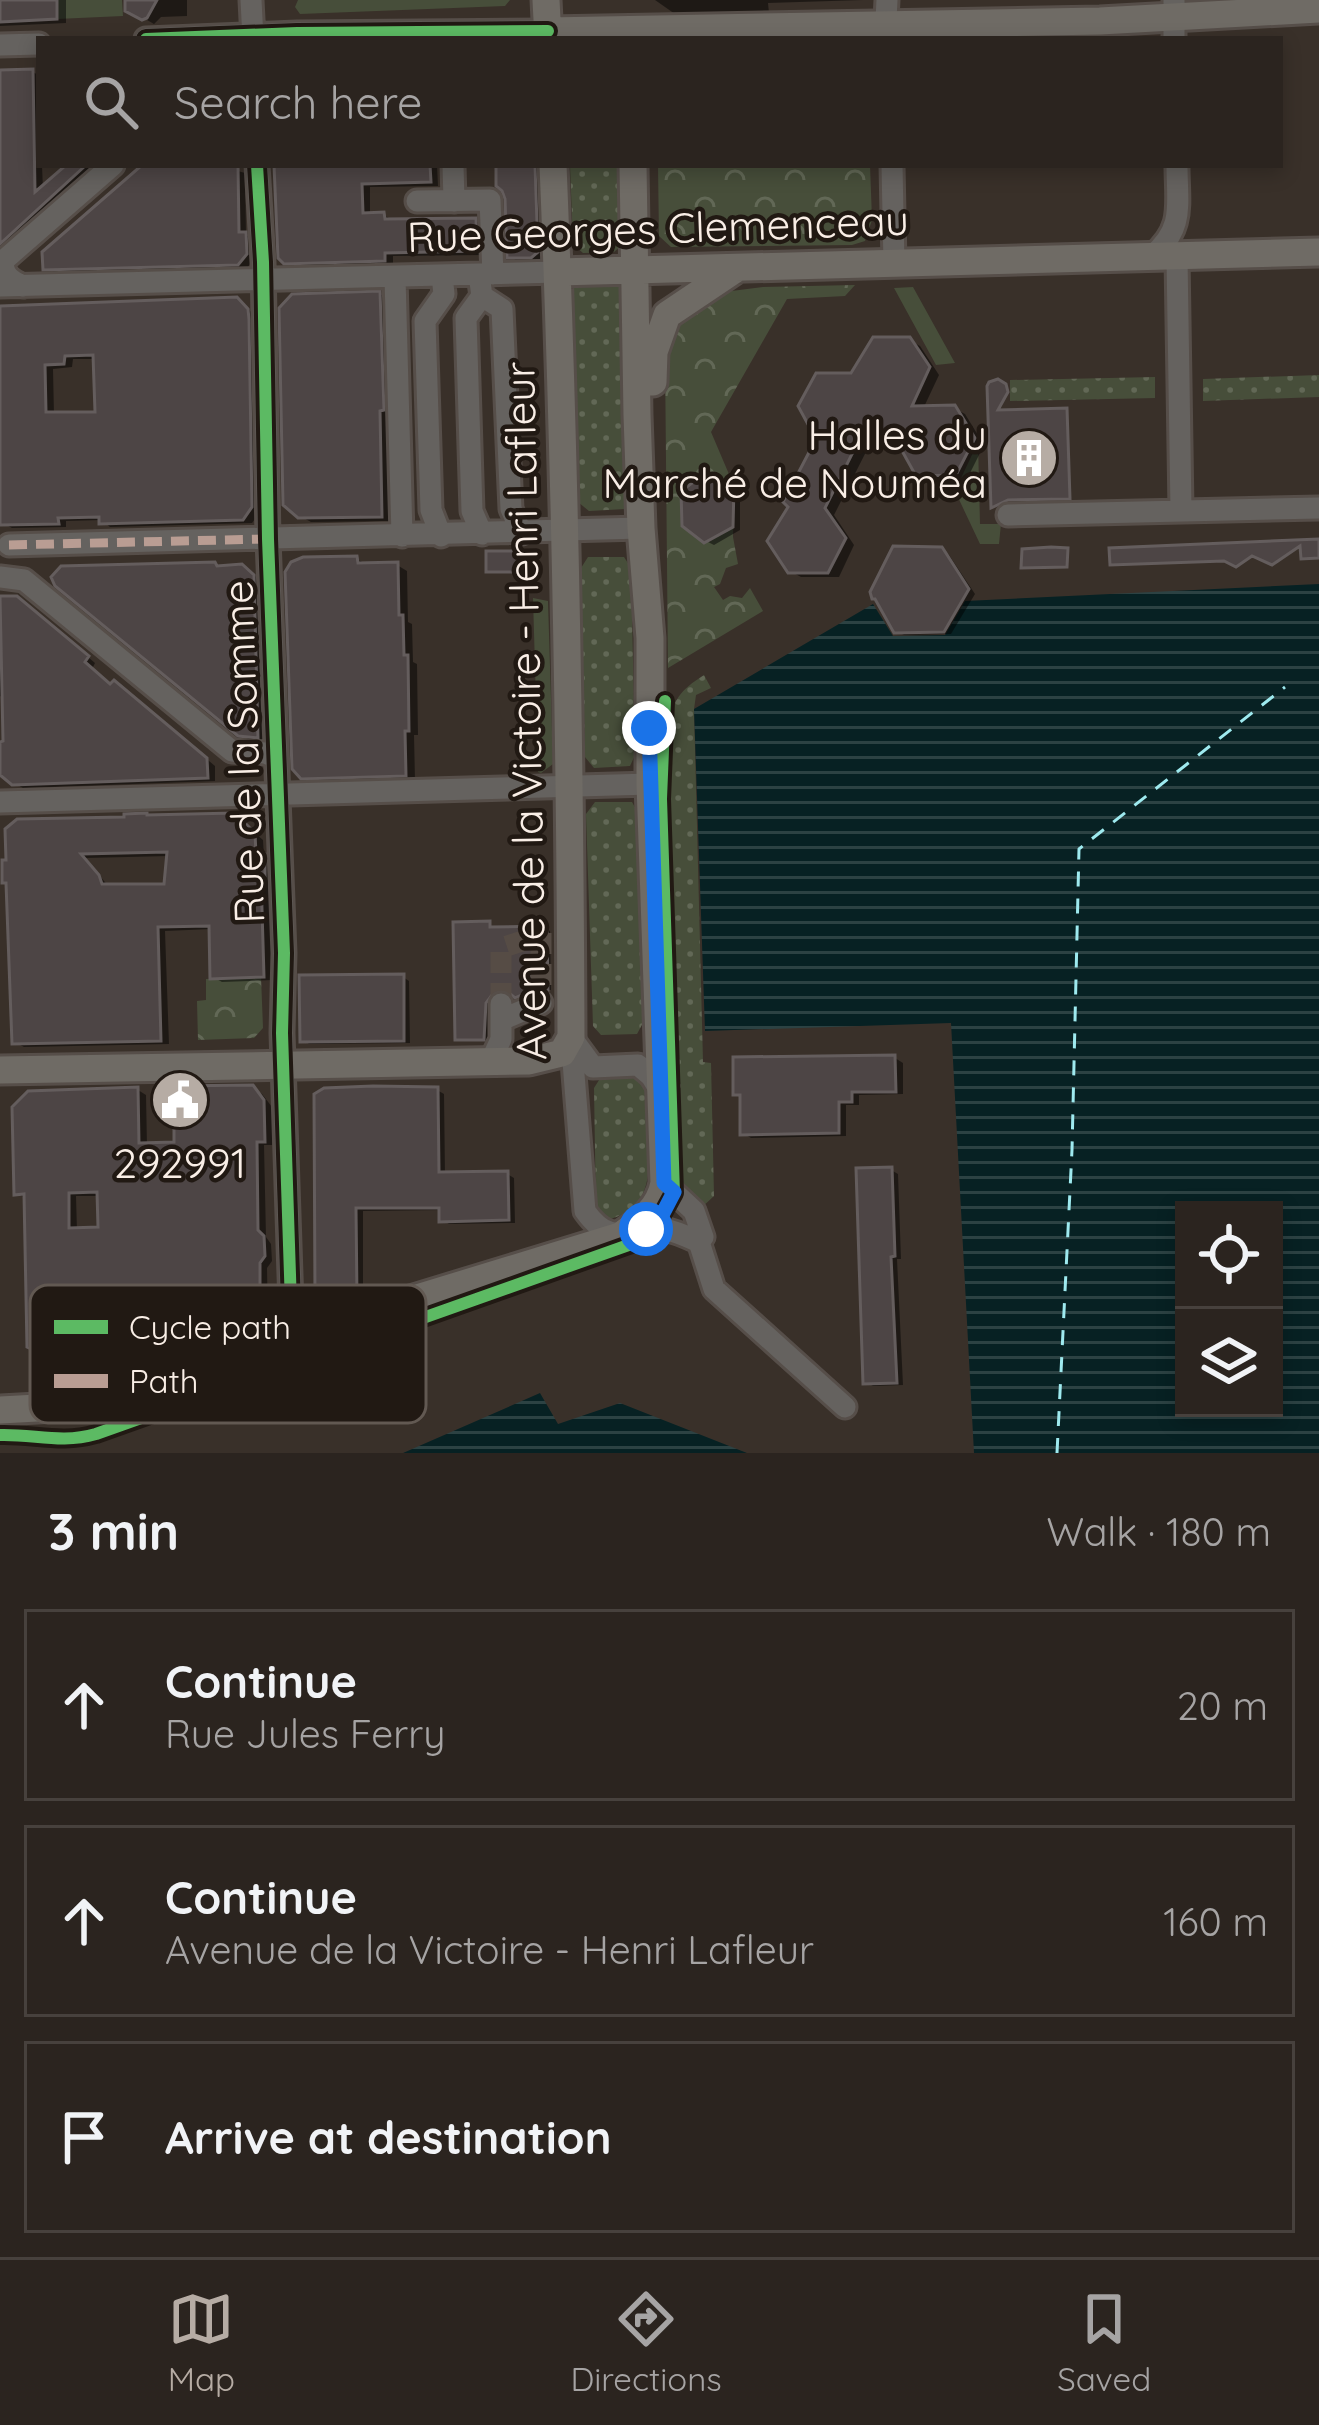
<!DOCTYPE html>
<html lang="en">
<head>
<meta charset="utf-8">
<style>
	body { margin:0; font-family:Quicksand,sans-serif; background:#332c28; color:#f1f3f6 }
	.controls { position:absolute; right:36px; bottom:36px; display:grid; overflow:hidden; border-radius:0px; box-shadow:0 6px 18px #0003 }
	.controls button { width:108px; height:108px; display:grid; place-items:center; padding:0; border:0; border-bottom:3px solid #47413d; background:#2b241f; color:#f1f3f6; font:60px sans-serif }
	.stop { position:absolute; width:36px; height:36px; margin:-27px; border:9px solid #1a73e8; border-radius:50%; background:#fff }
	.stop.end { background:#1a73e8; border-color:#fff; box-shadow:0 3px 12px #0008 }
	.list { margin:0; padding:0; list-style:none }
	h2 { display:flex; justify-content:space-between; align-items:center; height:156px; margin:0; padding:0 48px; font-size:51px }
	h2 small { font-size:39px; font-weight:400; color:#a6a4a4 }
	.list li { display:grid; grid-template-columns:78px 1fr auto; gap:36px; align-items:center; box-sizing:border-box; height:192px; margin:0 24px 24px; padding:0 24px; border:3px solid #47413d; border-radius:0px }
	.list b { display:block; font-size:45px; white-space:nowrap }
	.list p { margin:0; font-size:39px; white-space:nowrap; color:#a6a4a4 }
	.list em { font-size:39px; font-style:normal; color:#a6a4a4 }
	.icon { flex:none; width:66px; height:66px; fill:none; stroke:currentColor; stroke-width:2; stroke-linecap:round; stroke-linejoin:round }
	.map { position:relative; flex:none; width:1319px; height:1453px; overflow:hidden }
	.search { position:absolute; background:#2b241f; box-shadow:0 6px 18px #0003; left:36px; right:36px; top:36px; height:132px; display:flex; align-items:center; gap:30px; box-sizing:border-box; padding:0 42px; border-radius:0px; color:#a6a4a4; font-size:45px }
	.sheet { height:804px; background:#2b241f }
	nav { display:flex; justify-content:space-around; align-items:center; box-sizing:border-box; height:168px; border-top:3px solid #47413d; background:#2b241f; font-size:33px; color:#a6a4a4 }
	nav a { display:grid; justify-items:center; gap:6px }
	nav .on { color:#b6aca4 }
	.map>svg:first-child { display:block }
</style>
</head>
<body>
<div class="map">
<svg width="1319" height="1453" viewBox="0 0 1319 1453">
	<defs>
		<pattern id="grass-dots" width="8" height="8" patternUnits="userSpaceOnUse" patternTransform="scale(3)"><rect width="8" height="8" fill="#474e3a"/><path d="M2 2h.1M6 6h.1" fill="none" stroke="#626856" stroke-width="1.8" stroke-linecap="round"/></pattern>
		<pattern id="park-crowns" width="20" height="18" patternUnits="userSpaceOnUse" patternTransform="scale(3)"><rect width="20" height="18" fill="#474e3a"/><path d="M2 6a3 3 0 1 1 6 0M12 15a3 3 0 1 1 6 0" fill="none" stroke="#626856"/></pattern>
		<pattern id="water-rules" width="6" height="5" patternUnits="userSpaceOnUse" patternTransform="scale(3)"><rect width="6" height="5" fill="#072123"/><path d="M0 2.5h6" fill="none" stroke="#2c4243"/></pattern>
	</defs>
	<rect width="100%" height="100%" fill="#393029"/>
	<path fill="url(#grass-dots)" d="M 570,165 L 619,165 L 623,244 L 614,252 L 583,253 L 573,244 Z
		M 620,280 L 624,289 L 630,500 L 625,509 L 589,511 L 578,502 L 573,283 Z
		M 1319,375 L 1319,397 L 1203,401 L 1203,379 Z
		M 1155,377 L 1155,398 L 1010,401 L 1010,380 Z
		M 588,557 L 624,557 L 631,568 L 635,755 L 630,766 L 594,768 L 585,757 L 581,568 Z
		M 704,675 L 711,688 L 696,695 L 694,709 L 703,1062 L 711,1063 L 714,1196 L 701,1208 L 679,1182 L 665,727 C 675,699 679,691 704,675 Z
		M 595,802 L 632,802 L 638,813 L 644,1021 L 637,1034 L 601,1035 L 593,1026 L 586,814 Z
		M 601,1077 L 638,1077 L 646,1089 L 648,1171 C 647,1200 630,1215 603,1221 L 596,1213 L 594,1088 Z"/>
	<path fill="url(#park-crowns)" d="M 658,165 L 870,165 L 872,220 L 865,241 L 852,245 L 671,247 L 659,236 Z
		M 855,285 L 845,296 L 787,299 L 711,432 L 734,486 L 733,537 L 738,564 L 726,568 L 720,584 L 714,587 L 723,600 L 730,596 L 742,598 L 750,588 L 763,611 L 668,668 L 665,355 L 682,319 L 716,293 L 763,287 Z
		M 261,977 L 263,1028 L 254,1038 L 198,1040 L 197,1001 L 206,1000 L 206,979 Z"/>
	<path fill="#474e3a" d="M 57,0 L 122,0 L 123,16 L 57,19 Z
		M 298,0 L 510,0 L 505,6 L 300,14 L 295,7 Z
		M 913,287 L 955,363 L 936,365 L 894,288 Z
		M 978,442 L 980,524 L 1001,524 L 999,544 L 980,544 L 955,491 Z
		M 533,598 L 548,601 L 553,764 L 541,773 L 538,772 Z"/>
	<path fill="url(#water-rules)" fill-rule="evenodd" d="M 1319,584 L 1319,1453 L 974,1453 L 951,1023 L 705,1031 L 694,709 L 873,604 L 893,636 L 945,635 L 965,601 ZM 1184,1210 L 1274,1210 L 1274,1408 L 1184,1408 Z
		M 540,1393 L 558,1424 L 620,1403 L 747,1453 L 403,1453 Z"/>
	<path fill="#0007" fill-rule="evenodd" d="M 0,0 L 66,0 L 66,23 L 0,26 Z
		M 135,0 L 187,0 L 187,16 L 161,17 L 154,24 L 128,9 Z
		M 655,0 L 863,0 L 768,3 L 769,13 L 675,14 Z
		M 32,72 L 39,75 L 39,165 L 42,165 L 43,190 L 70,165 L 87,165 L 92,171 L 4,249 L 0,246 L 0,73 Z
		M 146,165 L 217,165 L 245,173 L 246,235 L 253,239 L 254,259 L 247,268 L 54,272 L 46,268 Z
		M 275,165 L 437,165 L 438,186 L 370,187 L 370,216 L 384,215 L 392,220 L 475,221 L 483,225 L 484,255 L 393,256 L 393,264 L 295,267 L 286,261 Z
		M 499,165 L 536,165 L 542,169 L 544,256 L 539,260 L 517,261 L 510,256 L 505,189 Z
		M 380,294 L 389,300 L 391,521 L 311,522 L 300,516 Z
		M 237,300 L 256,316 L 260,512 L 252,523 L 110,527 L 102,520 L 66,521 L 66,527 L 12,528 L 3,523 L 0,515 L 0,311 ZM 73,359 L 96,359 L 98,415 L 54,415 L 53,369 L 72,367 Z
		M 909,340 L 920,346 L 939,375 L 923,409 L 954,408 L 965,414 L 984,445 L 967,479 L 929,480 L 919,474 L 902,445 L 869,446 L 834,515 L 854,545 L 839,577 L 801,577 L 790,571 L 792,507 L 853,376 Z
		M 732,489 L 740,493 L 740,530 L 714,545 L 706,541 Z
		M 941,550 L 949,555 L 975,594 L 951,634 L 904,635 L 896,631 Z
		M 357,559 L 369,566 L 397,565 L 407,571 L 408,622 L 412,624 L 413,662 L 417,664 L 418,735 L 414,735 L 415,780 L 314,783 L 303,776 Z
		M 220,568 L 252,573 L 263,584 L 267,741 L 250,740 L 239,734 Z
		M 0,599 L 16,599 L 26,604 L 95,663 L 92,669 L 112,686 L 123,689 L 215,766 L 215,781 L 23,788 L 14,783 L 5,699 L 0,696 Z
		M 235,816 L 263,840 L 264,857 L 272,862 L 273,879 L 269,880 L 272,980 L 222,982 L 213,977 L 212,929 L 165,931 L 169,1044 L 24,1047 L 15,1042 L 9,884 L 5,863 ZM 170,856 L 167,887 L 109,887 L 85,858 Z
		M 489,924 L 494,930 L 546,929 L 550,931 L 551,990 L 542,989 L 521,998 L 512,991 L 499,991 L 489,1005 L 488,1040 L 462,1041 L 458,1038 Z
		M 403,977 L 409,981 L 410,1043 L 309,1044 L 303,1040 Z
		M 895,1058 L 903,1063 L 903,1094 L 859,1095 L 859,1105 L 846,1105 L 846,1136 L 751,1138 L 743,1133 L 743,1097 L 736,1093 Z
		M 253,1088 L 262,1094 L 272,1107 L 272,1145 L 264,1145 L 266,1237 L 271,1244 L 272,1261 L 267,1268 L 268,1324 L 262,1332 L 232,1345 L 111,1386 L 77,1391 L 68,1386 L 68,1382 L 60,1383 L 51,1377 L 27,1199 L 17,1193 L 138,1090 L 146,1095 L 147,1146 L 177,1145 ZM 76,1196 L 100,1196 L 101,1230 L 77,1231 Z
		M 437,1090 L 444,1094 L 445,1175 L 507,1174 L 514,1178 L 515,1223 L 449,1224 L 442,1220 L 442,1210 L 363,1211 L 363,1300 L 325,1300 L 318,1296 L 317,1096 Z
		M 891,1170 L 898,1174 L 901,1259 L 897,1259 L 903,1385 L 873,1386 L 866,1382 Z"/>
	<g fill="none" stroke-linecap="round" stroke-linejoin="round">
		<path stroke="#9eeaef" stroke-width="3" stroke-dasharray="15 12" stroke-linecap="butt" d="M 1057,1453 L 1072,1150 L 1079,849 L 1285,687"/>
	</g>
	<path fill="#4d4545" stroke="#645d5d" stroke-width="3" fill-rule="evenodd" d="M 0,0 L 57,0 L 57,19 L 0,22 Z
		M 125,0 L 157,0 L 147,18 L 142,20 L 125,11 Z
		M 33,69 L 35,192 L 66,165 L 86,165 L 0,244 L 0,70 Z
		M 142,165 L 238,165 L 239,232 L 246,232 L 247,254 L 238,265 L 43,270 L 42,252 Z
		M 274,165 L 430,165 L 431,182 L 362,184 L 363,213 L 384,212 L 385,219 L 476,218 L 477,251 L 385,253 L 385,261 L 284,264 L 278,258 Z
		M 496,165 L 535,165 L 538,252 L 531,258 L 507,258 L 505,199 L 502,191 L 496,186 Z
		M 380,291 L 384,410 L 380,411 L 382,517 L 298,518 L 283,505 L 279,308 L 292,294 Z
		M 237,297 L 248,309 L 249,319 L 252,507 L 243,520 L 99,524 L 99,517 L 58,518 L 59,524 L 0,525 L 0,306 ZM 93,355 L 95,412 L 46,412 L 45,365 L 64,364 L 65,356 Z
		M 873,337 L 910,337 L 930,367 L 912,406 L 955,405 L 975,438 L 956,475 L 916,476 L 896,440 L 858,442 L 825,508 L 846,538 L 828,573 L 788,573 L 767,541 L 788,507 L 783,502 L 816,439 L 798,406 L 816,373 L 851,373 Z
		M 998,379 L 1006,384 L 1008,392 L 998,410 L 1067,408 L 1070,499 L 1008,500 L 991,508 L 987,386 L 989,382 Z
		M 706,473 L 734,486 L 733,527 L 704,543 L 682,526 L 681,491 Z
		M 1319,539 L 1319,558 L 1301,559 L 1300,546 L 1272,565 L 1252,556 L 1236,567 L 1224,561 L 1110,565 L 1109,548 Z
		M 893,546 L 942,547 L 969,589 L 944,632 L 894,633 L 875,599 L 872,599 L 870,592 Z
		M 1051,547 L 1068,548 L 1067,567 L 1021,568 L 1022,549 Z
		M 486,551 L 528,551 L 528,572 L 486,572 Z
		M 357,556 L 358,563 L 398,562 L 399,615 L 403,615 L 404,655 L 408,655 L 409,731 L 405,731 L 406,776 L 301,779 L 292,769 L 285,572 L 291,562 L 303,557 Z
		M 215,562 L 217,566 L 242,564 L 254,575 L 258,738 L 238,736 L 55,586 L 51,577 L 61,566 Z
		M 0,596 L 17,596 L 89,656 L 85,662 L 110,684 L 114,680 L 207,758 L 208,778 L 12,785 L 0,775 L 0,742 L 3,741 Z
		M 147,813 L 147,815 L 235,813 L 255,833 L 256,854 L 265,854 L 265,876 L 261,876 L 264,977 L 210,979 L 209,926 L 158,927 L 161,1041 L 12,1044 L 6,883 L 2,883 L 2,860 L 6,860 L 5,829 L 17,819 L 124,817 L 124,814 ZM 167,852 L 164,884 L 102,884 L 99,875 L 81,854 Z
		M 490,921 L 490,927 L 547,926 L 548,990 L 536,989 L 515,998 L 507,991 L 495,991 L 486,1003 L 484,1040 L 455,1040 L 453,922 Z
		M 404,974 L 404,1041 L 300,1042 L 299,975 Z
		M 895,1055 L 896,1092 L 852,1092 L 852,1102 L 839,1102 L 839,1133 L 740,1135 L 740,1095 L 733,1095 L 733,1057 Z
		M 253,1085 L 264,1100 L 265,1142 L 257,1142 L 258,1230 L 264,1236 L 265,1256 L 260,1263 L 260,1319 L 253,1329 L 222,1341 L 101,1383 L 71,1388 L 66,1388 L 64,1378 L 49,1380 L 38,1369 L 38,1352 L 27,1347 L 24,1194 L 14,1195 L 12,1107 L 28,1091 L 138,1087 L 139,1143 L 174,1142 L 174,1086 ZM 97,1192 L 98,1227 L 69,1228 L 69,1193 Z
		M 373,1086 L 438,1087 L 439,1172 L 508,1171 L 509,1220 L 439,1222 L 439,1208 L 356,1208 L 357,1298 L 315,1298 L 314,1094 L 324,1088 Z
		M 892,1167 L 895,1256 L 891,1257 L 897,1383 L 863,1384 L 856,1168 Z"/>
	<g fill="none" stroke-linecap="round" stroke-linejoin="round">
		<path stroke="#564c45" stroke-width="21" stroke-dasharray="21 10" stroke-linecap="butt" d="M 541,933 L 541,1003
			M 501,1004 L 501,948 L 547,933"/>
		<defs>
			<path id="minor" d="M 251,0 L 253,39
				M 1174,0 L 1174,39
				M 146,39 L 297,33 L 548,31
				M 885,39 L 887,0
				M 0,45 L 39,44
				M 257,165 L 263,262 L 268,539 L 284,953 L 282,1033 L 291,1305 L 293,1316 L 306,1332
				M 453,165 L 454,201
				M 892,165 L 894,264
				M 417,201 L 490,200 L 493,274
				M 1152,256 C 1185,228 1177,205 1177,165
				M 1177,257 L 1181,510
				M 479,275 L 482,296 L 466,318 L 472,511 L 482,534
				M 395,277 L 402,536
				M 0,286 L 558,272
				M 23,286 C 10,280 3,275 3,261 L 113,165
				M 482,296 L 502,309 L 511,509 L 522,533
				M 1008,515 L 1319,508
				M 441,536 L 431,510 L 425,321 L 444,294 L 442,276
				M 9,545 L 641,528
				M 0,577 L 24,580 L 232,751 L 265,753 L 275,757
				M 0,802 L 650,784
				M 501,1020 L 541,1003
				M 571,1037 L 585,1211 C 613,1250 628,1225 663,1229 C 676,1231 688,1237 699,1242
				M 571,1037 L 593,1067 L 638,1065 L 651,1076 L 661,1092
				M 491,1061 L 501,1039 L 501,1004
				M 664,1183 L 694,1211 L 703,1237 L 699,1242 L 714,1289 L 845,1407"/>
			<path id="major" d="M 546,0 L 548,39
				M 548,31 L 1100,21 L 1319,9
				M 558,272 L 1319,252
				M 653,382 L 654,352 L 667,315 L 737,268
				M 0,1070 L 529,1061 L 562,1053 L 571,1037 C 570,746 565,455 553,165
				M 0,1410 L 74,1406 L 106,1400 L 306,1332 L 620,1236 C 641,1221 659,1209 664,1183 L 650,784 L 650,638 L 641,528 L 637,415 L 633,165"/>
		</defs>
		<use href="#minor" stroke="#564e49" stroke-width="27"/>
		<use href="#major" stroke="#564e49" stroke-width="33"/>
		<use href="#minor" stroke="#65625f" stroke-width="21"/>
		<use href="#major" stroke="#6f6b65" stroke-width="27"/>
		<path stroke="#b99d93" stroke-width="9" stroke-dasharray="18 9" stroke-linecap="butt" d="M 9,545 L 268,539"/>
		<defs>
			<path id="cycleway" d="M 146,39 L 297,33 L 548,31
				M 257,165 L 263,262 L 268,539 L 284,953 L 282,1033 L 291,1305 L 293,1316 L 306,1332
				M 0,1435 C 35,1434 61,1444 96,1434 L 637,1242 L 662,1215 L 674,1193 L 661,799 L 665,701"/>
		</defs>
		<use href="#cycleway" stroke="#211913" stroke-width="20"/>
		<use href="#cycleway" stroke="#5cba63" stroke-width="12"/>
	</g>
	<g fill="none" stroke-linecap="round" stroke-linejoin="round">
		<path stroke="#1a73e8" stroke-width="15" d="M 646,1229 L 662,1215 L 674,1192 L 664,1183 L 649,728"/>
	</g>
	<defs>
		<symbol id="building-disc" viewBox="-11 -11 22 22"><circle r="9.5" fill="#b6aca4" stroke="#211913"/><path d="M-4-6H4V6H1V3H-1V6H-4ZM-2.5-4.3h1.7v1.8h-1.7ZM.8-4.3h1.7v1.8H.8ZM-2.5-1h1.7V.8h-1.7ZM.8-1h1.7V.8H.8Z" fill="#fff"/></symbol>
		<symbol id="civic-disc" viewBox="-11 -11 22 22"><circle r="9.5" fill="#b6aca4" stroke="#211913"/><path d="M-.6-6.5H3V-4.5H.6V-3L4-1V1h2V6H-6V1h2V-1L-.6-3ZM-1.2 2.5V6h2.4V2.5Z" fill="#fff"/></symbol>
	</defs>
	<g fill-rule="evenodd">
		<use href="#building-disc" x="996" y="425" width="66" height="66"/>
		<use href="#civic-disc" x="147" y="1067" width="66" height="66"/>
	</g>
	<g text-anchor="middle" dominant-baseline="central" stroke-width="9" stroke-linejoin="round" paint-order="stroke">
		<g font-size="42" fill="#f9eee6" stroke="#211913">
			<text transform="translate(658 228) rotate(-2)">Rue Georges Clemenceau</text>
			<text transform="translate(525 711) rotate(-91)">Avenue de la Victoire - Henri Lafleur</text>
			<text transform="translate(243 752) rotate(-92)">Rue de la Somme</text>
		</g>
		<g font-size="42" fill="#f9eee6" stroke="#211913" text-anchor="end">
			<text x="987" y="434">Halles du<tspan x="987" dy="48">Marché de Nouméa</tspan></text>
			<text x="180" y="1162" text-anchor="middle">292991</text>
		</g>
	</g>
	<rect x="30" y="1285" width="396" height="138" rx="18" fill="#211913" stroke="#625952" stroke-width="3"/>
	<rect x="54" y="1320" width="54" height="14" fill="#5cba63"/>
	<rect x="54" y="1374" width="54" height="14" fill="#b99d93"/>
	<g font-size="33" fill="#f9eee6">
		<text x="129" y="1339">Cycle path</text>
		<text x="129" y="1393">Path</text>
	</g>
</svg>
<div class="controls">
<button><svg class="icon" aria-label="locate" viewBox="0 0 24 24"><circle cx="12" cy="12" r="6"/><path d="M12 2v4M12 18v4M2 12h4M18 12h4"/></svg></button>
<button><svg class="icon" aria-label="layers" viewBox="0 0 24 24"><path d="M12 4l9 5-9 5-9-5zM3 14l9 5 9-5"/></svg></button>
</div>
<div class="stop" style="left:646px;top:1229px"></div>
<div class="stop end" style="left:649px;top:728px"></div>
<div class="search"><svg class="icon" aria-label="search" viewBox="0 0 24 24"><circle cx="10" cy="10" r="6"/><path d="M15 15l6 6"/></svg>Search here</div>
</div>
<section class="sheet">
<h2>3 min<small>Walk · 180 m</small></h2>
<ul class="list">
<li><svg class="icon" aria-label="ahead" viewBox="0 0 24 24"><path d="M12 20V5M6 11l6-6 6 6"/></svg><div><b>Continue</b><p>Rue Jules Ferry</p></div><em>20 m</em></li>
<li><svg class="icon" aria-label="ahead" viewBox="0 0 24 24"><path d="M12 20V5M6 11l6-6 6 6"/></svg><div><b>Continue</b><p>Avenue de la Victoire - Henri Lafleur</p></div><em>160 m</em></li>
<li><svg class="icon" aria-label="arrive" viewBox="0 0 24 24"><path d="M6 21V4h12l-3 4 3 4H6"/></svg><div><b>Arrive at destination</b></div></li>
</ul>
</section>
<nav>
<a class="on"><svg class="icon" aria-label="map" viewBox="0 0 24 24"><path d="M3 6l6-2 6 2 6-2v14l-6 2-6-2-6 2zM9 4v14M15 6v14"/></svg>Map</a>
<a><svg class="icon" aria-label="directions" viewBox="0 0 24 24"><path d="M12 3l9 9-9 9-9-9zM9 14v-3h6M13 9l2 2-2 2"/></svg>Directions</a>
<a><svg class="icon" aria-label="saved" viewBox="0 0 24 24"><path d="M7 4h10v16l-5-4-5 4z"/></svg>Saved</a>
</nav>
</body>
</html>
